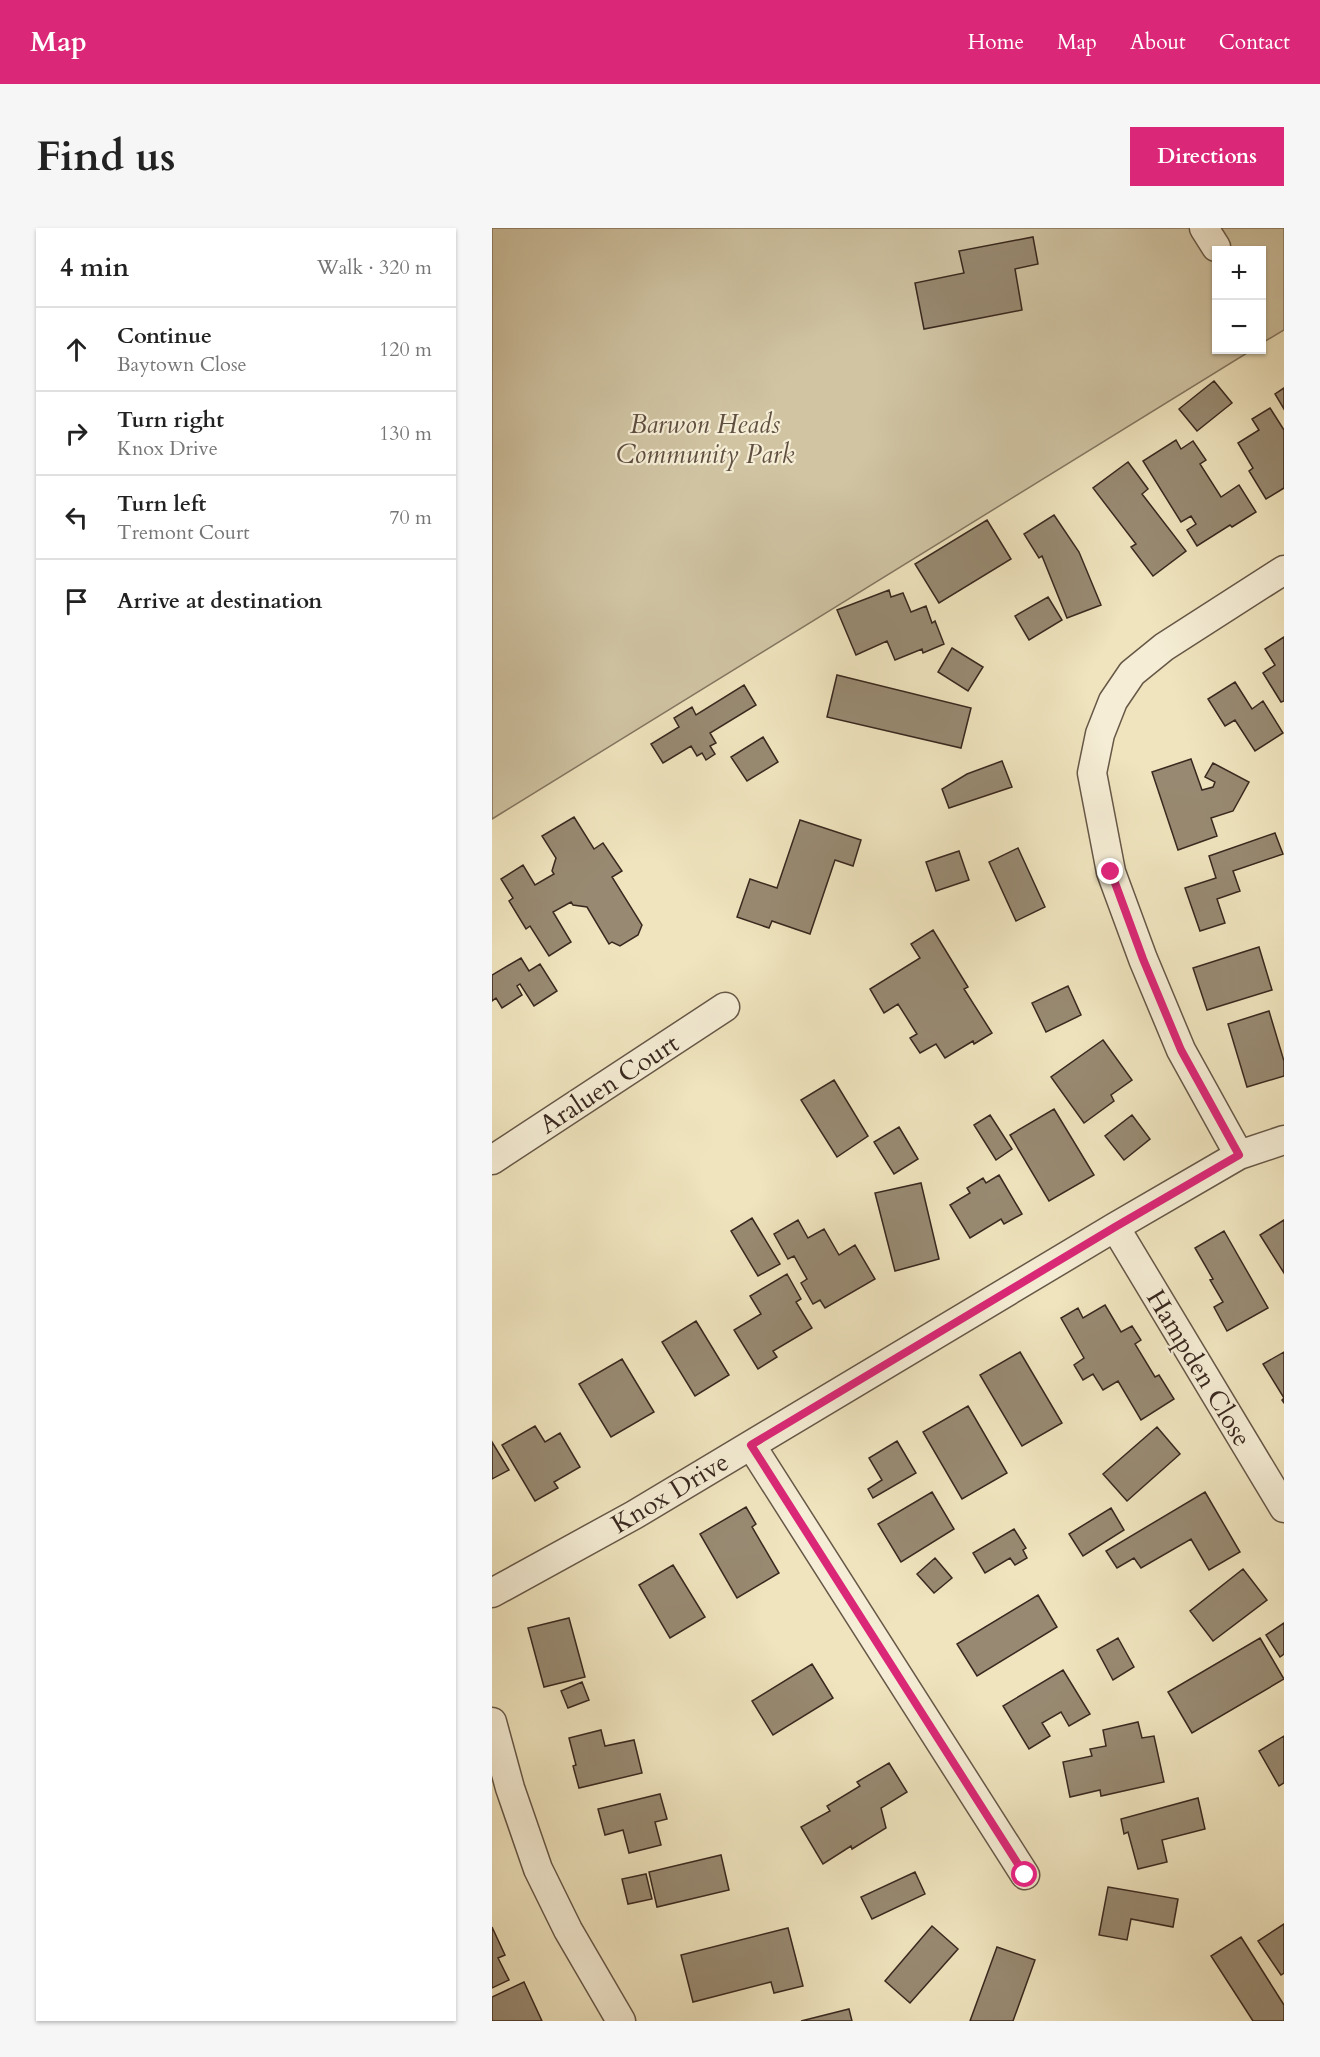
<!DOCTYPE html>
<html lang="en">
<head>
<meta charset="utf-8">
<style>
	body { margin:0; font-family:Cardo,serif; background:#f6f6f6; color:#222 }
	.controls { position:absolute; right:18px; top:18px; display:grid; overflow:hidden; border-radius:0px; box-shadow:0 2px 4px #0004 }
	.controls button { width:54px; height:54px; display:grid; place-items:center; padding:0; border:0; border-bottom:2px solid #e0e0e0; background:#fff; color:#222; font:30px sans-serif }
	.stop { position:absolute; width:18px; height:18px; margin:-14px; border:4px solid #db2777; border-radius:50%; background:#fff }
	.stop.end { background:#db2777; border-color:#fff; box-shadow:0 2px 6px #0008 }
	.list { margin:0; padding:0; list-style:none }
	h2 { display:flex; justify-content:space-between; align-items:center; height:78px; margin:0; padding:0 24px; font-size:26px }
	h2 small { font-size:20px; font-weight:400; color:#767676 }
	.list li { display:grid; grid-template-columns:39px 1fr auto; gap:18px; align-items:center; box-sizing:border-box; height:84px; padding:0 24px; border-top:2px solid #e0e0e0 }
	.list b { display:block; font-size:22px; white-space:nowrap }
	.list p { margin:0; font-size:20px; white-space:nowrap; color:#767676 }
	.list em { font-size:20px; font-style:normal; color:#767676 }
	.icon { flex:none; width:33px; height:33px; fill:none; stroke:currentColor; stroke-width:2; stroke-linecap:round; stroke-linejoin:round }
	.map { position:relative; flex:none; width:792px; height:1793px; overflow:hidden; border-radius:0px }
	header { display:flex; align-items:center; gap:36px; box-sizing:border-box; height:84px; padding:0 30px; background:#db2777; color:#fff }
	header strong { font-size:28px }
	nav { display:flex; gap:33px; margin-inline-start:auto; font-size:21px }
	.intro { display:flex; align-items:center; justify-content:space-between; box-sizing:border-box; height:144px; padding:0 36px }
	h1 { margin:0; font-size:42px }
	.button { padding:15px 27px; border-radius:0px; background:#db2777; color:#fff; font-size:21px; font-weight:700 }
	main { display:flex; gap:36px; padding:0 36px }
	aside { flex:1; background:#fff; border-radius:0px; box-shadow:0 2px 4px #0004 }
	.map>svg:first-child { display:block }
</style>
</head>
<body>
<header>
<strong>Map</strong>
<nav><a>Home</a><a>Map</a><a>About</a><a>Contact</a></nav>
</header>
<div class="intro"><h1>Find us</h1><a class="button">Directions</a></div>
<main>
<aside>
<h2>4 min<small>Walk · 320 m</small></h2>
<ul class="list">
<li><svg class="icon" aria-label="ahead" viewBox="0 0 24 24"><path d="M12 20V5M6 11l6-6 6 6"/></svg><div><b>Continue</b><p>Baytown Close</p></div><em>120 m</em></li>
<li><svg class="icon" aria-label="right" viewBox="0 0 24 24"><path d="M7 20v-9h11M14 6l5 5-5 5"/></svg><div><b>Turn right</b><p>Knox Drive</p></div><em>130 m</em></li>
<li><svg class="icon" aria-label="left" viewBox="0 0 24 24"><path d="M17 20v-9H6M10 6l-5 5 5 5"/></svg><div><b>Turn left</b><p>Tremont Court</p></div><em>70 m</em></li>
<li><svg class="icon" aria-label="arrive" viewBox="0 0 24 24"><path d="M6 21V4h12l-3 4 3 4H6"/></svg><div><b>Arrive at destination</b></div></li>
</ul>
</aside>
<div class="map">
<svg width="792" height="1793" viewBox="0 0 792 1793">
	<rect width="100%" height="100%" fill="#efe4be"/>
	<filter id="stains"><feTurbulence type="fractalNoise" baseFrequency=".00333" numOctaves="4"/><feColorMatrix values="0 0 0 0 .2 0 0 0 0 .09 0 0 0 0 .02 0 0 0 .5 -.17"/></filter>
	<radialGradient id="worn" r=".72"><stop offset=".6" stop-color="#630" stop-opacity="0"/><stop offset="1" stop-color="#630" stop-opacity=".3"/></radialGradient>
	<path fill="#d0c4a3" stroke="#847661" stroke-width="1.5" d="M 0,0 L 792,0 L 792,102 L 770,115 L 770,22 L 724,22 L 724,122 L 760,122 L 0,591 Z"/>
	<path fill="#988a72" stroke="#39281f" stroke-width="1.5" d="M 541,9 L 546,36 L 523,41 L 530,82 L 432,101 L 423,55 L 472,45 L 467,23 Z
		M 722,153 L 740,175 L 705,203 L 687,181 Z
		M 792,160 L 792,181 L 783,166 Z
		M 778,180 L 792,202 L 792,260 L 774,271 L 757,243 L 761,240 L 746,215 L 767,202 L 760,191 Z
		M 684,212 L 689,221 L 701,213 L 714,232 L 708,236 L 729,269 L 747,257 L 764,284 L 740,299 L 738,297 L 705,318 L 695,302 L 704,296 L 699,288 L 689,294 L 651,233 Z
		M 636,234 L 656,261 L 650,266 L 694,323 L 661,348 L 639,319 L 644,316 L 601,260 Z
		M 562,287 L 587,324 L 609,377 L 575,390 L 550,328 L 547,330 L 532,306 Z
		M 495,292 L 519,331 L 447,375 L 423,336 Z
		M 397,362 L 399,369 L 411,365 L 419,384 L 434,378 L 440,395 L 443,393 L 452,416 L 431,425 L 430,421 L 403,432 L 395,413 L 364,427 L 345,382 Z
		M 556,369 L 570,392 L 537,412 L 523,388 Z
		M 792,409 L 792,473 L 789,474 L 771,445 L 783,437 L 773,421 Z
		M 460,420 L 491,439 L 476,463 L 446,444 Z
		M 345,447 L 479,480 L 469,520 L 335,489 Z
		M 743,454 L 760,481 L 771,473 L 791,505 L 763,523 L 743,492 L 733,498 L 716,471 Z
		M 252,457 L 264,477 L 218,505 L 224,515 L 218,518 L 223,526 L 214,532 L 210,525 L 205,528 L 199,518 L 171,535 L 159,516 L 187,499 L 182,490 L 200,479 L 204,487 Z
		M 271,509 L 286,534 L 255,553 L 239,529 Z
		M 699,531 L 710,562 L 721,559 L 723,554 L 713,549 L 721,535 L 757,554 L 741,583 L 719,590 L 725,608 L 686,622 L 660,544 Z
		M 510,533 L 520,559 L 457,580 L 450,561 L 475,546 Z
		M 82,589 L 102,621 L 111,615 L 130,643 L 120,649 L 150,697 L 146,707 L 128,718 L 120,714 L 117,716 L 95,679 L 81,677 L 79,674 L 61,684 L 79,714 L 57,728 L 38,698 L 34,701 L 17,673 L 21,670 L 9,651 L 31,637 L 43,657 L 62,646 L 60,643 L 64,630 L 50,608 Z
		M 308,592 L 369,612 L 361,638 L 343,632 L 318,706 L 280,693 L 277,700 L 245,689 L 258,651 L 285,660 Z
		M 783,605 L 791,626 L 741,643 L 748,663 L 725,671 L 733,695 L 708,703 L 693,660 L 724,650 L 717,628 Z
		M 526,620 L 553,679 L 524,693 L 497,634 Z
		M 467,623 L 477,652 L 444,663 L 434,634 Z
		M 441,702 L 476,759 L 472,761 L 500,805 L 482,816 L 481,813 L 453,830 L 444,816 L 428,825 L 418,810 L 425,806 L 406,776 L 392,785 L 378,761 L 428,730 L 419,716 Z
		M 767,719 L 780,762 L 715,782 L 701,740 Z
		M 29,730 L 37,743 L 48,736 L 65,763 L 42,778 L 28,756 L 25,758 L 30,767 L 10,780 L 4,770 L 0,773 L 0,747 Z
		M 576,758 L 589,787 L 554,804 L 540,775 Z
		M 777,783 L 792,833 L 792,848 L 755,859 L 736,796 Z
		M 611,812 L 640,852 L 619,867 L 622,873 L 592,895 L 559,849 Z
		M 342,852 L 376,908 L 345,929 L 309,872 Z
		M 562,881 L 602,947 L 557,973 L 518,907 Z
		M 498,887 L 520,921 L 504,932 L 482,897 Z
		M 640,887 L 658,911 L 632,932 L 613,908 Z
		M 407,899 L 426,931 L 402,946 L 382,914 Z
		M 507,947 L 530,986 L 512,996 L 509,991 L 478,1010 L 458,977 L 478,965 L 475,960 L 491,950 L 494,955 Z
		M 429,955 L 447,1031 L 403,1043 L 383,965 Z
		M 260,990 L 288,1036 L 266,1048 L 239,1003 Z
		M 306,992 L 316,1010 L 332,1001 L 347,1027 L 363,1017 L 383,1051 L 333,1080 L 328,1072 L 321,1076 L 309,1055 L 315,1051 L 302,1028 L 296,1031 L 282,1006 Z
		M 792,992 L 792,1045 L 768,1007 Z
		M 732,1003 L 776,1080 L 735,1103 L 722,1079 L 731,1074 L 718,1052 L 721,1051 L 703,1020 Z
		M 295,1046 L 309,1071 L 304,1074 L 320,1100 L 281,1123 L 285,1129 L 266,1141 L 242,1102 L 269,1086 L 258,1068 Z
		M 613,1077 L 629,1104 L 640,1098 L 649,1112 L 643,1116 L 663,1149 L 667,1147 L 682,1171 L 649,1192 L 626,1153 L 611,1162 L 601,1146 L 591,1152 L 582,1137 L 592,1130 L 569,1090 L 586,1080 L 591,1090 Z
		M 204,1093 L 237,1147 L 203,1168 L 170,1114 Z
		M 528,1124 L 570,1195 L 530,1218 L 488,1147 Z
		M 792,1124 L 792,1175 L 790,1172 L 792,1170 L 771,1136 Z
		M 130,1131 L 162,1184 L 119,1209 L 87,1156 Z
		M 476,1178 L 515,1245 L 470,1271 L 431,1204 Z
		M 43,1198 L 53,1214 L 68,1205 L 88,1239 L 62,1254 L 66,1260 L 43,1273 L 10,1217 Z
		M 665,1199 L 688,1226 L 635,1273 L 611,1246 Z
		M 405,1213 L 424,1245 L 381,1270 L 376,1261 L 390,1252 L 377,1230 Z
		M 0,1214 L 17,1242 L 0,1251 Z
		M 440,1264 L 462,1301 L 409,1334 L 386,1296 Z
		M 713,1264 L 748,1324 L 717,1342 L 699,1311 L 649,1340 L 642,1330 L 625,1340 L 614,1323 Z
		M 254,1279 L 264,1296 L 260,1299 L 287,1345 L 245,1370 L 208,1306 Z
		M 619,1280 L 632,1302 L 591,1328 L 577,1306 Z
		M 522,1301 L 534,1320 L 531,1322 L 535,1330 L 523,1337 L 518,1330 L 493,1345 L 481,1325 Z
		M 443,1330 L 460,1350 L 442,1365 L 425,1346 Z
		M 181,1337 L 213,1389 L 178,1410 L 147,1357 Z
		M 751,1341 L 775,1372 L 721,1413 L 698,1383 Z
		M 546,1367 L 565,1399 L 485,1448 L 465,1416 Z
		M 77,1390 L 93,1449 L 52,1459 L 36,1400 Z
		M 792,1395 L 792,1426 L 788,1429 L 774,1407 Z
		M 626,1410 L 642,1439 L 621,1452 L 605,1422 Z
		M 768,1410 L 792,1451 L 700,1505 L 676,1464 Z
		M 320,1436 L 341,1470 L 281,1507 L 260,1473 Z
		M 571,1442 L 598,1486 L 577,1498 L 569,1484 L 550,1495 L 558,1508 L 537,1521 L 511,1478 Z
		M 90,1454 L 97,1472 L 76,1480 L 69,1463 Z
		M 646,1494 L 650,1510 L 662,1508 L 672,1554 L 609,1568 L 608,1562 L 578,1569 L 571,1534 L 600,1528 L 598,1521 L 614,1518 L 611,1502 Z
		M 109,1502 L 113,1518 L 142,1512 L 150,1545 L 87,1560 L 81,1538 L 84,1537 L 77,1510 Z
		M 792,1508 L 792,1555 L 787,1558 L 767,1523 Z
		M 397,1535 L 415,1564 L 389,1580 L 394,1600 L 360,1621 L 359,1618 L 331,1636 L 309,1599 L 338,1583 L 335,1578 L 368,1558 L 365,1554 Z
		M 168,1566 L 175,1591 L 163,1594 L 169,1617 L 137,1625 L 131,1602 L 113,1607 L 106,1581 Z
		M 706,1570 L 713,1601 L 670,1612 L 675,1634 L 646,1641 L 636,1604 L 632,1606 L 629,1591 Z
		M 229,1627 L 237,1662 L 165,1679 L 157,1644 Z
		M 423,1644 L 433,1666 L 380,1691 L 369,1669 Z
		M 154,1646 L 160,1671 L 136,1676 L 130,1651 Z
		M 616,1659 L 686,1671 L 681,1699 L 639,1691 L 635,1712 L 607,1707 Z
		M 792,1696 L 792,1745 L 789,1747 L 766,1713 Z
		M 440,1698 L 466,1721 L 418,1775 L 393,1753 Z
		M 0,1699 L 13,1727 L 6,1730 L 17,1752 L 0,1760 Z
		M 296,1700 L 311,1758 L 282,1765 L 279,1754 L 201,1774 L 189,1727 Z
		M 749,1709 L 792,1777 L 792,1793 L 761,1793 L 719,1728 Z
		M 505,1719 L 543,1732 L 521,1793 L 478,1793 Z
		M 32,1754 L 50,1793 L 0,1793 L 0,1769 Z
		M 357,1781 L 360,1793 L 309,1793 Z"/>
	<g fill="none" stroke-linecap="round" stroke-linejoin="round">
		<defs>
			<path id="minor" d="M 712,0 L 724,19
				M 747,927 L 689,822 L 651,731 L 619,644 L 600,545 L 608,506 L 621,473 L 640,445 L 672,419 L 792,342
				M 0,932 L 233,779
				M 623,999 L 792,1280
				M 259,1217 L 533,1647
				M 0,1365 L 142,1287 L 623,999 L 747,927 L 792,912
				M 0,1494 L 18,1560 L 46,1641 L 76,1702 L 129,1793"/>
		</defs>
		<use href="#minor" stroke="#665747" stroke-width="31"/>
		<use href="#minor" stroke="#f5edd5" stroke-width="28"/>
	</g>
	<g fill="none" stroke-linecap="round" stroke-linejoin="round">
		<path stroke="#db2777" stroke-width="8" d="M 533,1647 L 259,1217 L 623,999 L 747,927 L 689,822 L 651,731 L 619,644"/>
	</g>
	<g text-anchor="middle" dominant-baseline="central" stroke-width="4.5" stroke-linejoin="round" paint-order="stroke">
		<g font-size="26" font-style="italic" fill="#5f4f40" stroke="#f5edd5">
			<text x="213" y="196">Barwon Heads<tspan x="213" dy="30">Community Park</tspan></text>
		</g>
		<g font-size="26" fill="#39281f" stroke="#f5edd5">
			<text transform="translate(117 856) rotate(-33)">Araluen Court</text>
			<text transform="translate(707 1140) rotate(59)">Hampden Close</text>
			<text transform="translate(178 1265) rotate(-31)">Knox Drive</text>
		</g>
	</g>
	<rect width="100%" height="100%" filter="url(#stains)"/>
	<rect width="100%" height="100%" fill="url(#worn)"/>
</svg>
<div class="controls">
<button>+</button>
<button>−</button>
</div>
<div class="stop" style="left:533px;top:1647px"></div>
<div class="stop end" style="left:619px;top:644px"></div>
</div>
</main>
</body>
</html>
